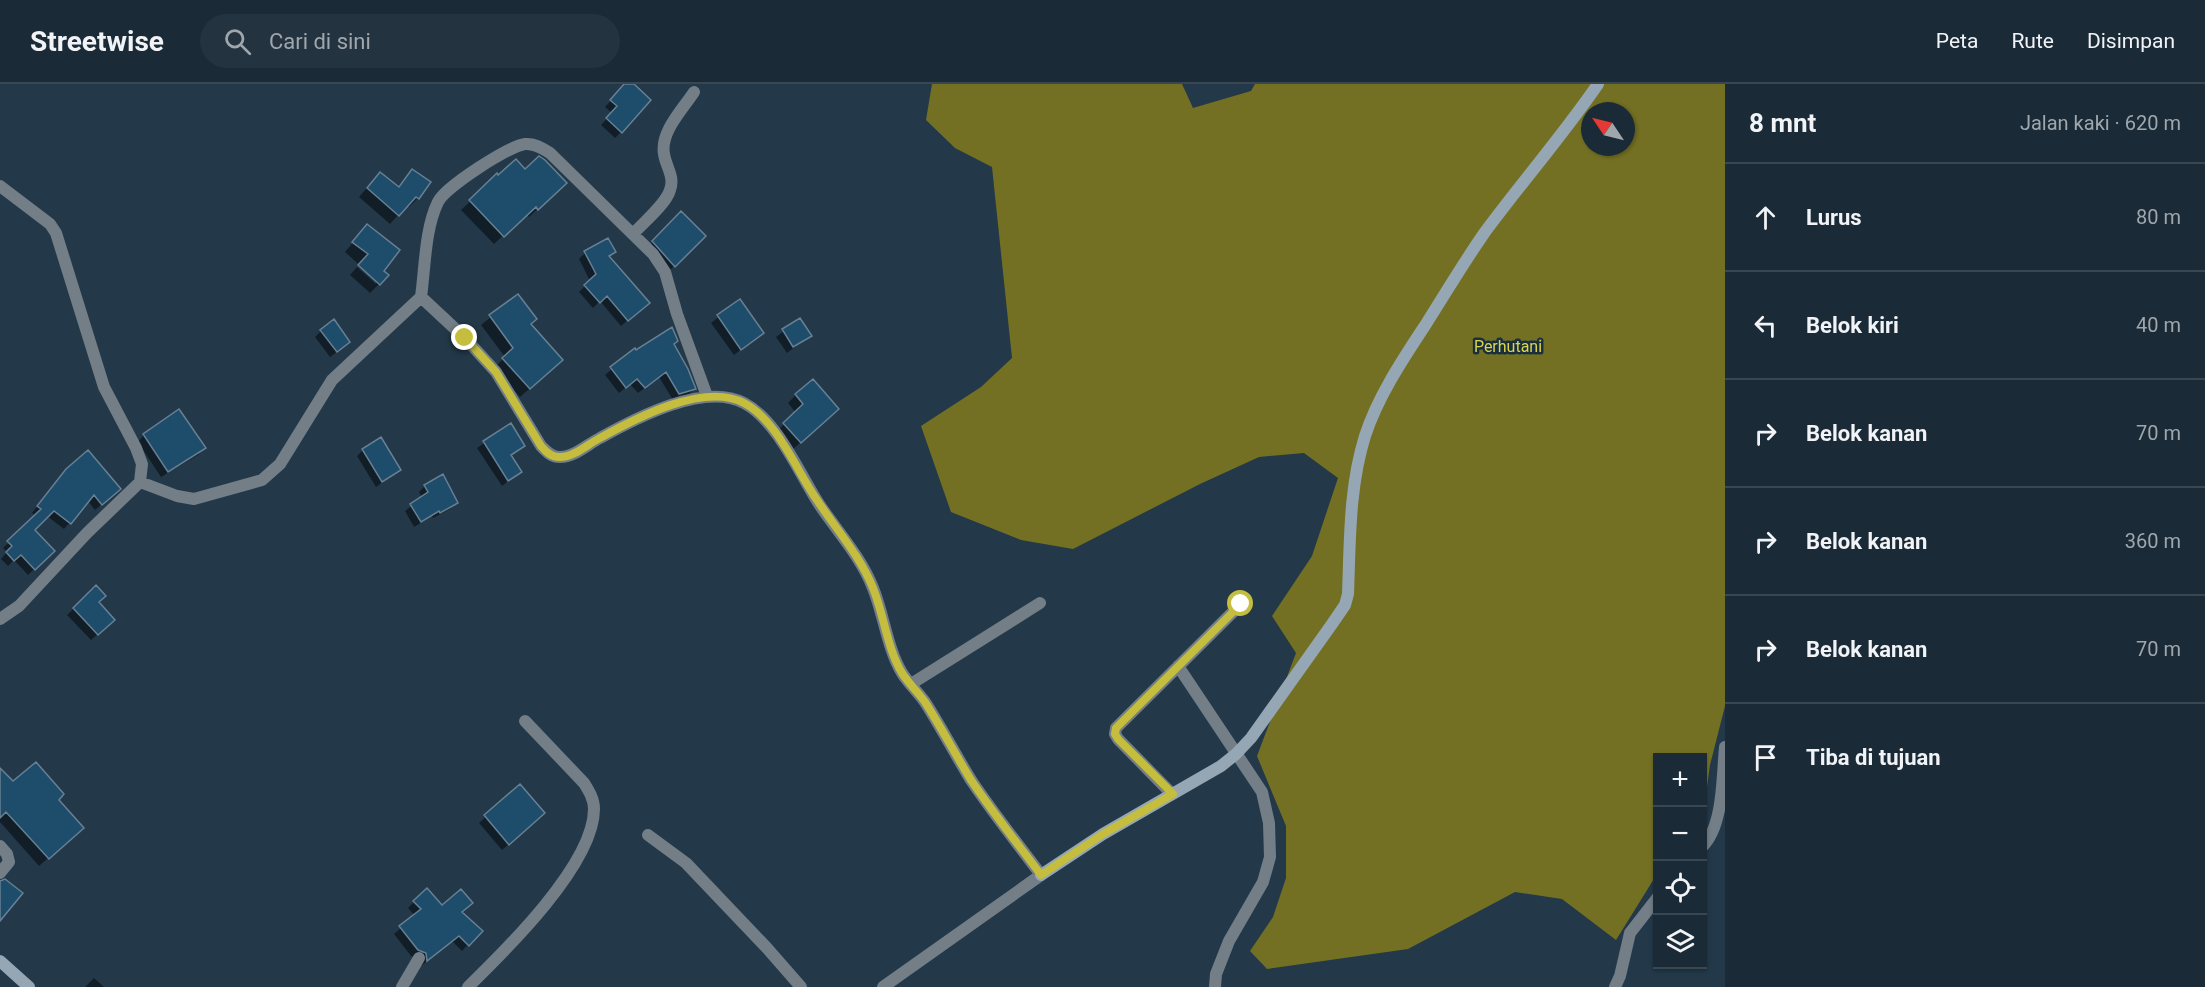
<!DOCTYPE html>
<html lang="id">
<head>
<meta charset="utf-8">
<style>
	body { margin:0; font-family:Roboto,sans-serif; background:#23333f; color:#f1f3f6 }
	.controls { position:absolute; right:18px; bottom:18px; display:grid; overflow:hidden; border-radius:0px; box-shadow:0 2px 4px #0004 }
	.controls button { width:54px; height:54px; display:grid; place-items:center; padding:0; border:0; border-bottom:2px solid #384752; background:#1a2b37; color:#f1f3f6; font:30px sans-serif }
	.compass { position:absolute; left:1581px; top:18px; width:54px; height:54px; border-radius:50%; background:#1a2b37; box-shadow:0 2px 4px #0004; rotate:305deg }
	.stop { position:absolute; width:18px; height:18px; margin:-14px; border:4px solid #c4bd3e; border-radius:50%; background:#fff }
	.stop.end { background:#c4bd3e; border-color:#fff; box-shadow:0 2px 6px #0008 }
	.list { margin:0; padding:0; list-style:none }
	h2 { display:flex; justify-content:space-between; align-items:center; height:78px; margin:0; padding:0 24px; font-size:26px }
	h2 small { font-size:20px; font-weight:400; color:#9fa7ad }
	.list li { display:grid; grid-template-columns:39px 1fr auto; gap:18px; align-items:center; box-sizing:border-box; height:108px; padding:0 24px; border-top:2px solid #384752 }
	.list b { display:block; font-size:22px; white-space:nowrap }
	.list em { font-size:20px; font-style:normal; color:#9fa7ad }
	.icon { flex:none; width:33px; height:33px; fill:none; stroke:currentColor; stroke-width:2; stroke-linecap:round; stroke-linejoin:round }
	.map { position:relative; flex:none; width:1725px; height:903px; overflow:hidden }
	header { display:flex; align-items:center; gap:36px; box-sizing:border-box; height:84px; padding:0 30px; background:#1a2b37; border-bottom:2px solid #384752 }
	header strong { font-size:28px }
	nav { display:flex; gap:33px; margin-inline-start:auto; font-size:21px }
	.search { width:420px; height:54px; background:#23333f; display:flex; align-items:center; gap:15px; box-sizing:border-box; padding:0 21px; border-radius:33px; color:#9fa7ad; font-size:22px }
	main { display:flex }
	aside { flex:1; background:#1a2b37 }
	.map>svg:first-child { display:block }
</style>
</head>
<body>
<header>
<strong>Streetwise</strong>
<div class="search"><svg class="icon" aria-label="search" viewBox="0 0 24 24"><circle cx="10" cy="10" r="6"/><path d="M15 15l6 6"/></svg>Cari di sini</div>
<nav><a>Peta</a><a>Rute</a><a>Disimpan</a></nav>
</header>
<main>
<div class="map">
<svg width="1725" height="903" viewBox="0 0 1725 903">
	<rect width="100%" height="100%" fill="#233949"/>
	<path fill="#747023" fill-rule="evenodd" d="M 932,0 L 1182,0 L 1193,24 L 1251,7 L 1255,0 L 1725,0 L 1725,622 L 1710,681 L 1703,732 L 1702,674 L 1658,674 L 1657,790 L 1616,856 L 1562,815 L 1515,808 L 1408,865 L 1267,885 L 1250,867 L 1273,833 L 1286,794 L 1286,742 L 1257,672 L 1296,569 L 1272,532 L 1312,472 L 1338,394 L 1304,369 L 1259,373 L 1200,400 L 1073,465 L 1021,456 L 951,428 L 921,342 L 981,303 L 1012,274 L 992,83 L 955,64 L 926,36 ZM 1590,27 L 1626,27 L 1626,63 L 1590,63 Z"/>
	<path fill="#0007" d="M 626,0 L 631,0 L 621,48 L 615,54 L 601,41 L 612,29 L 605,23 Z
		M 412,87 L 418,114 L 409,123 L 407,121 L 390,140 L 359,113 L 372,98 L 397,104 Z
		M 525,88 L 556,108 L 529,133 L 526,130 L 494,160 L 461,126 L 497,92 Z
		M 681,130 L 704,152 L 664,192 L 643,168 Z
		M 367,142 L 382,187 L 379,200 L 370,209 L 350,191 L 357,183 L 376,200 L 376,196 L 345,168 Z
		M 608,156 L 614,168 L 608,174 L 641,225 L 621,242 L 600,217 L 593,224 L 579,208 L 590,197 L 579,175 L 585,169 Z
		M 517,212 L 552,285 L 520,313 L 494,284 L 505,273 L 481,241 Z
		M 739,217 L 762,249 L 734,271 L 711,239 Z
		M 799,236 L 810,251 L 787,269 L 776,253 Z
		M 321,247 L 342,264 L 330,273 L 315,253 Z
		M 672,261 L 694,305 L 688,311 L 673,316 L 659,293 L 638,309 L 630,300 L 619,309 L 605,291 L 634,266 L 636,268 Z
		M 796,311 L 829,333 L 792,366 L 776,348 L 796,329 L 788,319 Z
		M 510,341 L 523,362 L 510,372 L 520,388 L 502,402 L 477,364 Z
		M 144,351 L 204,364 L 198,371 L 161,393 L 138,358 Z
		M 363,366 L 399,386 L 376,403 L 357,372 Z
		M 60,393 L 113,411 L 95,426 L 88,417 L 64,445 L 47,432 L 33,446 L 53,467 L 28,491 L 14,476 L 8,482 L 1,475 L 7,468 L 3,464 L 36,432 L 32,429 Z
		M 425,402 L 456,419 L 450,425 L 433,434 L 432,432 L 414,443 L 405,427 L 422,414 L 419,408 Z
		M 96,503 L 97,518 L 107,542 L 91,556 L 67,531 Z
		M 0,686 L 12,699 L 57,716 L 73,752 L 39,782 L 0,738 Z
		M 519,702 L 537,736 L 502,766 L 479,739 Z
		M 414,818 L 460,829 L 480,847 L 462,867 L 452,857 L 421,882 L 420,876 L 411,872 L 394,850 L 415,832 L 408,824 Z
		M 94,894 L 104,903 L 85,903 Z"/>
	<path fill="#1e4c6b" stroke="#688093" stroke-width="1.5" d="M 624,0 L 634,0 L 651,16 L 622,49 L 606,34 L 617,22 L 610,16 Z
		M 539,72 L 545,76 L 567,99 L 538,126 L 536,123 L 504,153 L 469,116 L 497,89 L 498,91 L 516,75 L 525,85 Z
		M 412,85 L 431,98 L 419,115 L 416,113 L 399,132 L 367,104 L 380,88 L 399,103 Z
		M 681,127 L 706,152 L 675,183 L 652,157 Z
		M 367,140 L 400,166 L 384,187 L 389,191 L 380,201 L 358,181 L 368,170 L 352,158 Z
		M 608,154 L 616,168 L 609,172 L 650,219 L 628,237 L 607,212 L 600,219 L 584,201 L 596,190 L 584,167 Z
		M 518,210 L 537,235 L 531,240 L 563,276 L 530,305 L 502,274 L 513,264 L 489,231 Z
		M 740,215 L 764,249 L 741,266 L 717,231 Z
		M 800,234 L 812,252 L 793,263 L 782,245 Z
		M 334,235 L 350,258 L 337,268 L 320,246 Z
		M 672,243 L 678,257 L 674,260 L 688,285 L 696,305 L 679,310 L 666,288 L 645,304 L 637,295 L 626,304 L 610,283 L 635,264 L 636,266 Z
		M 813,295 L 839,325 L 801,359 L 783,339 L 803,320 L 795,310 Z
		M 179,325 L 206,364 L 168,388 L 143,350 Z
		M 511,339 L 525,362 L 511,371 L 522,388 L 508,397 L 483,357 Z
		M 381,353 L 401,386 L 382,398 L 362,365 Z
		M 88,366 L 121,405 L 102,421 L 94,411 L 71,440 L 54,427 L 35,446 L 55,467 L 35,486 L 21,471 L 14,477 L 6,468 L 12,462 L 7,457 L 41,425 L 37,422 L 66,385 Z
		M 443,390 L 458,419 L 440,429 L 439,427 L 421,438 L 410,420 L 428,408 L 424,401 Z
		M 96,501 L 106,512 L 99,518 L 115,536 L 98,551 L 73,524 Z
		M 36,678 L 64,710 L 59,716 L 84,744 L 49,775 L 6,728 L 0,734 L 0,684 L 13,697 Z
		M 520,700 L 545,729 L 509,761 L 484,731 Z
		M 5,795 L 23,809 L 0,837 L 0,797 Z
		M 427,804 L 442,821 L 461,805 L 473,819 L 462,828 L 483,847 L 469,862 L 459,852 L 427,877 L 426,869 L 418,866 L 399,842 L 421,825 L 413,817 Z"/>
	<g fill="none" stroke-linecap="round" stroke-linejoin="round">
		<path stroke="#737e87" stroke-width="12" d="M 0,102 L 50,140 L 56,149 L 104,303 L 136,364 L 142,380 L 140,398 L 87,449 L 19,522 L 0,535
			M 634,149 C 644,138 666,120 670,106 C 675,93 666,83 664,70 C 660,48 683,25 694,8
			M 421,213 C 425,184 425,144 438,118 C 445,103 509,62 525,60 C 535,59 543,65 550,69 L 653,170 L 665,188 L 677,230 L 707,312
			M 140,398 L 177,412 L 194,415 L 262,396 L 280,380 L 332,296 L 421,213 L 465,254 L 496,288 L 541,362 C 546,367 551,373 559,373 C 573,374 588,360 600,354 C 636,334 704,298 744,319 C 777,336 799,389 819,420 C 837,447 861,473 873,504 C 884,531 887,564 902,589 C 909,600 918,608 925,618 C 941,643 955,670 971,696 C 993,729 1018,760 1041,791 L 883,903
			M 1178,582 L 1262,708 L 1269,739 L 1270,773 L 1263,798 L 1229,857 L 1216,890 L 1215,903
			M 911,600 L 1040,519
			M 1172,710 L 1118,655 L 1115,650 L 1116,644 L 1241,520
			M 648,751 L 686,779 L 766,863 L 801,903
			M 0,762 L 7,770 L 9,778 L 0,789
			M 1702,763 C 1724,742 1722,692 1725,663
			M 402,903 L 419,874
			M 468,903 C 506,866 594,780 594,725 C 594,715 589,707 584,699 L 525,637
			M 1615,903 L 1620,892 L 1630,849 L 1658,813"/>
		<path stroke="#95a7b4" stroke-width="12" d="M 1041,791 L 1103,750 L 1221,682 L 1236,670 L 1251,654 L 1332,540 L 1345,521 L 1348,510 C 1350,458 1349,403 1365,352 C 1378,312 1403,275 1426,240 C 1445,210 1464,178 1485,148 C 1522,98 1563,51 1598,0
			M 0,877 L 29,903"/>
	</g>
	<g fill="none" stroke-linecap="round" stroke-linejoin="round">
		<path stroke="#c4bd3e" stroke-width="8" d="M 465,254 L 496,288 L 541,362 C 546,368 551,373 559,373 C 573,374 588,360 600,354 C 636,334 704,298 744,319 C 777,336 796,386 817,416 C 836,445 860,472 873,504 C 884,531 887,564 902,589 C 909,600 918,608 925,618 C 941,643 955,670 971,696 C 993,729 1018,760 1041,791 L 1103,750 L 1173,710 L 1118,655 L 1115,650 L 1116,644 L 1241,520"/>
	</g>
	<g text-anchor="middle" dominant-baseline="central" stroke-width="5" stroke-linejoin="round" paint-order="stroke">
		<g font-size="16" fill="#dbd44f" stroke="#192f3e">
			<text x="1508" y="262">Perhutani</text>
		</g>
	</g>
</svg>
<div class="controls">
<button>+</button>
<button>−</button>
<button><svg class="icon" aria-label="locate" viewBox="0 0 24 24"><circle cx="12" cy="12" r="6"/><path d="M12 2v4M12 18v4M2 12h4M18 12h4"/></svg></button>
<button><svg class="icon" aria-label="layers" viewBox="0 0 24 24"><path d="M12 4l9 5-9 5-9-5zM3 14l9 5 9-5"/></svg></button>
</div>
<svg class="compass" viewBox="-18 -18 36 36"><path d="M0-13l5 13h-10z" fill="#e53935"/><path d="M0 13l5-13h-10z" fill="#9fa7ad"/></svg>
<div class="stop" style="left:1241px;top:520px"></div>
<div class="stop end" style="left:465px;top:254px"></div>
</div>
<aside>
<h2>8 mnt<small>Jalan kaki · 620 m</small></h2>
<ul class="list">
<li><svg class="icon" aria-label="ahead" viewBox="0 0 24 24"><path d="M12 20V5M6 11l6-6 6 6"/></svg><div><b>Lurus</b></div><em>80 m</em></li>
<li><svg class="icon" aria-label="left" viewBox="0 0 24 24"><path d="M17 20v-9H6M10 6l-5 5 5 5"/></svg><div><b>Belok kiri</b></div><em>40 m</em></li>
<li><svg class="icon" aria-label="right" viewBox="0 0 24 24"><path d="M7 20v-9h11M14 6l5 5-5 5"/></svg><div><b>Belok kanan</b></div><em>70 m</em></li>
<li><svg class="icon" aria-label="right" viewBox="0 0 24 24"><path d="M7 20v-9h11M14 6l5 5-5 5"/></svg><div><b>Belok kanan</b></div><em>360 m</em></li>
<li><svg class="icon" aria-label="right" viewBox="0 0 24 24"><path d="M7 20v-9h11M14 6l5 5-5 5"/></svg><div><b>Belok kanan</b></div><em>70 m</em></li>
<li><svg class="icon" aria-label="arrive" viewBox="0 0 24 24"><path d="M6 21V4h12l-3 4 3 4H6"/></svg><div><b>Tiba di tujuan</b></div></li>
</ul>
</aside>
</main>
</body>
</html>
